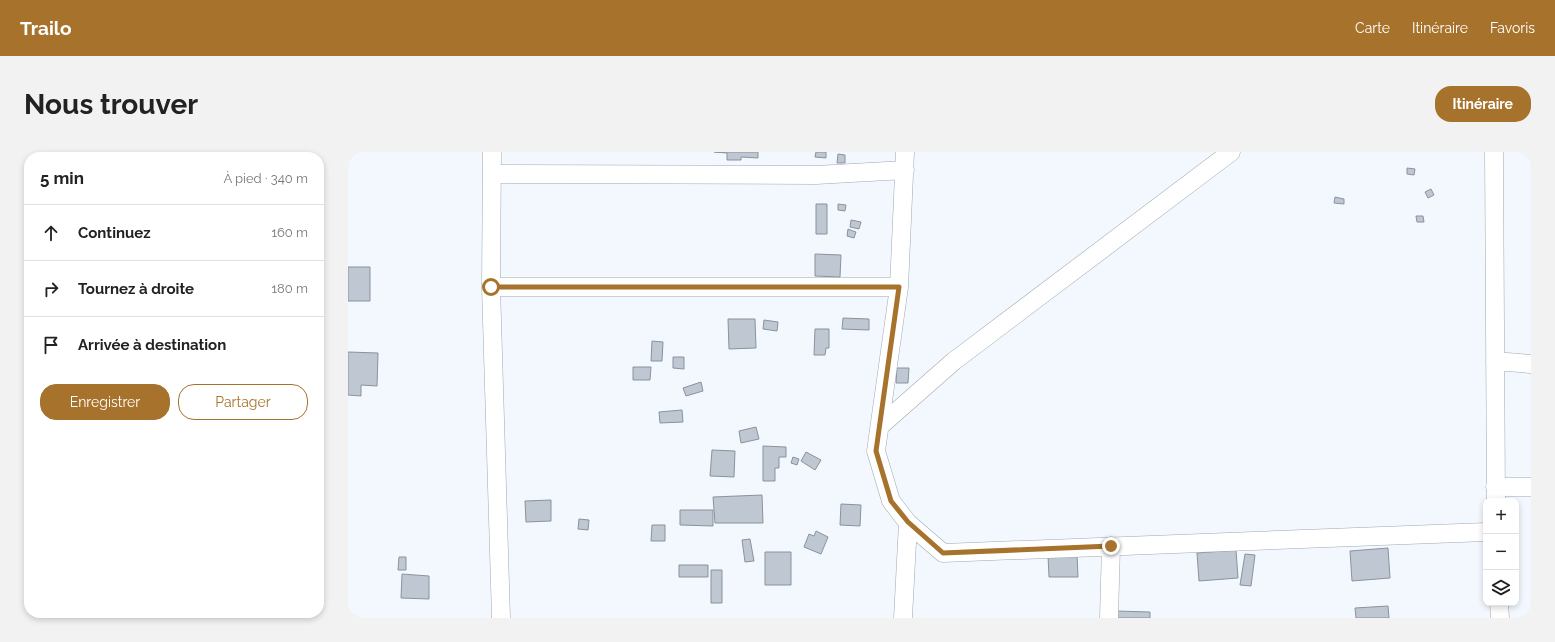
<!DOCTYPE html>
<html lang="fr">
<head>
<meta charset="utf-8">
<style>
	body { margin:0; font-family:Raleway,sans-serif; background:#f2f2f2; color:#222 }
	.controls { position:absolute; right:12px; bottom:12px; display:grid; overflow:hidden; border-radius:8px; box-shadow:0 2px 6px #0003 }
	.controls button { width:36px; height:36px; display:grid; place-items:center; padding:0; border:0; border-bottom:1px solid #e0e0e0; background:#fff; color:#222; font:20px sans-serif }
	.stop { position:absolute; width:12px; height:12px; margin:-9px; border:3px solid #a7722b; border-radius:50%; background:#fff }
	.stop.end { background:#a7722b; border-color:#fff; box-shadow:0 1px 4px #0008 }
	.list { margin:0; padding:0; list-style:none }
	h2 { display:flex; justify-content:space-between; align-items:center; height:52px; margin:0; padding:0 16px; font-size:17px }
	h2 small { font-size:13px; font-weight:400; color:#767676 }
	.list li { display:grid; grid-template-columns:26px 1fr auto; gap:12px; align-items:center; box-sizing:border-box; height:56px; padding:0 16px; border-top:1px solid #e0e0e0 }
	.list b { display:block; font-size:15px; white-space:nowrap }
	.list em { font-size:13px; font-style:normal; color:#767676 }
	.actions { display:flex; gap:8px; padding:12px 16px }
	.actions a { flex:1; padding:9px 0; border:1px solid #a7722b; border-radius:16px; text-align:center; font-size:14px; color:#a7722b }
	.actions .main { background:#a7722b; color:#fff }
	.icon { flex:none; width:22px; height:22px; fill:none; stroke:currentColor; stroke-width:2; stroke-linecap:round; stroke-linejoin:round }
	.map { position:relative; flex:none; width:1183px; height:466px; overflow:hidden; border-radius:16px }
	header { display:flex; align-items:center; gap:24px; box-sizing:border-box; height:56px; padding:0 20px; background:#a7722b; color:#fff }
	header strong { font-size:19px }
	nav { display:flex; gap:22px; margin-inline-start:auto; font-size:14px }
	.intro { display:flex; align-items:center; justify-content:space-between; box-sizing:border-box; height:96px; padding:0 24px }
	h1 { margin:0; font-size:28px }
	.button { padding:10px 18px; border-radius:16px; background:#a7722b; color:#fff; font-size:14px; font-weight:700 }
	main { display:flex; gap:24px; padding:0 24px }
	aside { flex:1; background:#fff; border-radius:16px; box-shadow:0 2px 6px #0003 }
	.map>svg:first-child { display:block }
</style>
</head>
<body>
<header>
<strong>Trailo</strong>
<nav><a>Carte</a><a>Itinéraire</a><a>Favoris</a></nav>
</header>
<div class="intro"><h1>Nous trouver</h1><a class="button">Itinéraire</a></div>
<main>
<aside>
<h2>5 min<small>À pied · 340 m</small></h2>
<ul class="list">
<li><svg class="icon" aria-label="ahead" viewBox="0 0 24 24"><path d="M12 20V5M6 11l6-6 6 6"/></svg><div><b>Continuez</b></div><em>160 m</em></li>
<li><svg class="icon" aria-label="right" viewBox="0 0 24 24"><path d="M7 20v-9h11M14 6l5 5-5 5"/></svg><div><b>Tournez à droite</b></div><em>180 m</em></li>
<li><svg class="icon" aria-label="arrive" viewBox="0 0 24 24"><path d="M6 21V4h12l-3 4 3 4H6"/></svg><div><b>Arrivée à destination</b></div></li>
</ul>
<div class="actions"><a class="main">Enregistrer</a><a>Partager</a></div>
</aside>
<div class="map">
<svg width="1183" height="466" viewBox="0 0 1183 466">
	<rect width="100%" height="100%" fill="#f2f8fe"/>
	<path fill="#bec7d2" stroke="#8a939c" d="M 366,0 L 410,0 L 410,6 L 393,5 L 393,8 L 379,8 L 379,1 Z
		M 468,0 L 478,0 L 478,6 L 467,5 Z
		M 490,2 L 497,3 L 497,11 L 489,11 Z
		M 1059,16 L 1067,17 L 1066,23 L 1059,22 Z
		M 1083,37 L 1086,43 L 1080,46 L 1077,40 Z
		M 987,45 L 996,47 L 996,52 L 986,51 Z
		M 468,52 L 479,52 L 479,82 L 468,82 Z
		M 490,52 L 498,53 L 497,59 L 490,58 Z
		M 1068,64 L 1075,64 L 1076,70 L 1069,70 Z
		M 503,68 L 513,70 L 511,77 L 502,75 Z
		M 500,77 L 508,80 L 506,86 L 499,84 Z
		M 467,102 L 493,103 L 492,125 L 467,124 Z
		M 0,115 L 22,115 L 22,149 L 0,149 Z
		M 495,166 L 521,167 L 521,178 L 494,177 Z
		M 380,167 L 407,167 L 408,196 L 381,197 Z
		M 416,168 L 430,170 L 429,179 L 415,177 Z
		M 467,177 L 481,177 L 481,196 L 478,196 L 477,203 L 466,203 Z
		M 304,189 L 315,190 L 314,209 L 303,209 Z
		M 0,200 L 30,201 L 29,234 L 13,233 L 13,244 L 0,243 Z
		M 325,205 L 336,205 L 336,217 L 325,216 Z
		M 285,215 L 303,215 L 302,228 L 285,228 Z
		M 549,216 L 561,216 L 560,231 L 548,231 Z
		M 353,230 L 355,239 L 338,244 L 335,236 Z
		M 334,258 L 335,270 L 312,271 L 311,260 Z
		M 408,275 L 411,287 L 393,291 L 391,279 Z
		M 415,294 L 438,295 L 438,305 L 431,305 L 431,316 L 427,316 L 427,329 L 415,329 Z
		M 364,298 L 387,299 L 386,325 L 362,324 Z
		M 458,300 L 473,308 L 467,318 L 453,309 Z
		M 445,305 L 451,307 L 449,313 L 443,311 Z
		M 414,343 L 415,371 L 367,371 L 365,345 Z
		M 203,348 L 203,369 L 178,370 L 177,349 Z
		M 493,352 L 513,353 L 512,374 L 492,373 Z
		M 332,358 L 365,358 L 365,374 L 332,373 Z
		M 231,367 L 241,368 L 240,378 L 230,377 Z
		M 304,373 L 317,373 L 317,389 L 303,389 Z
		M 468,379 L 480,385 L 473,402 L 456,395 L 461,382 L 466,384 Z
		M 402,387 L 406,409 L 397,410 L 394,388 Z
		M 1040,396 L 1042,426 L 1004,429 L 1002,399 Z
		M 888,398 L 890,426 L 851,429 L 849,401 Z
		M 417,400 L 443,400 L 443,433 L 417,433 Z
		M 729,402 L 730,425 L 701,425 L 700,403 Z
		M 897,402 L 907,403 L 903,434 L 892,433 Z
		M 51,405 L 58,405 L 58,418 L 50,418 Z
		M 331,413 L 360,413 L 360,425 L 331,425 Z
		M 363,418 L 374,418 L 374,451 L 363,451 Z
		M 54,422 L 81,424 L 81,447 L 53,446 Z
		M 1040,454 L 1041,466 L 1008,466 L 1007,456 Z
		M 768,459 L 802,460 L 802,466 L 768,466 Z"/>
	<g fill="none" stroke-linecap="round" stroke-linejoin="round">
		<defs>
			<path id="minor" d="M 144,0 L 143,135 L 153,466
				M 557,0 L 551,135 L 528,299 L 543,349 L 560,371 L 595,401 L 1138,380
				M 1146,0 L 1148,349
				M 144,22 L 468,23 L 557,18
				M 143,135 L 551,135
				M 1147,209 L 1183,212
				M 532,274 L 606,209 L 883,0
				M 1147,335 L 1183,335
				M 1151,451 L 1152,466
				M 555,466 L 560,371
				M 761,466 L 763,394"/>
		</defs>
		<use href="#minor" stroke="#9fa8b2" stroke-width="19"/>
		<use href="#minor" stroke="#fff" stroke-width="18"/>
	</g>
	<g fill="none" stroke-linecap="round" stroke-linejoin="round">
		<path stroke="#a7722b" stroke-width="5" d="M 143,135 L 551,135 L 528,299 L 543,349 L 560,370 L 595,401 L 763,394"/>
	</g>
</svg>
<div class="controls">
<button>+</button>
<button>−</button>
<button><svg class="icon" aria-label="layers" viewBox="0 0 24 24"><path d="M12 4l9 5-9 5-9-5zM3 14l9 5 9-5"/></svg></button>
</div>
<div class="stop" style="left:143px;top:135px"></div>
<div class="stop end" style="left:763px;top:394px"></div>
</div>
</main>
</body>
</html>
